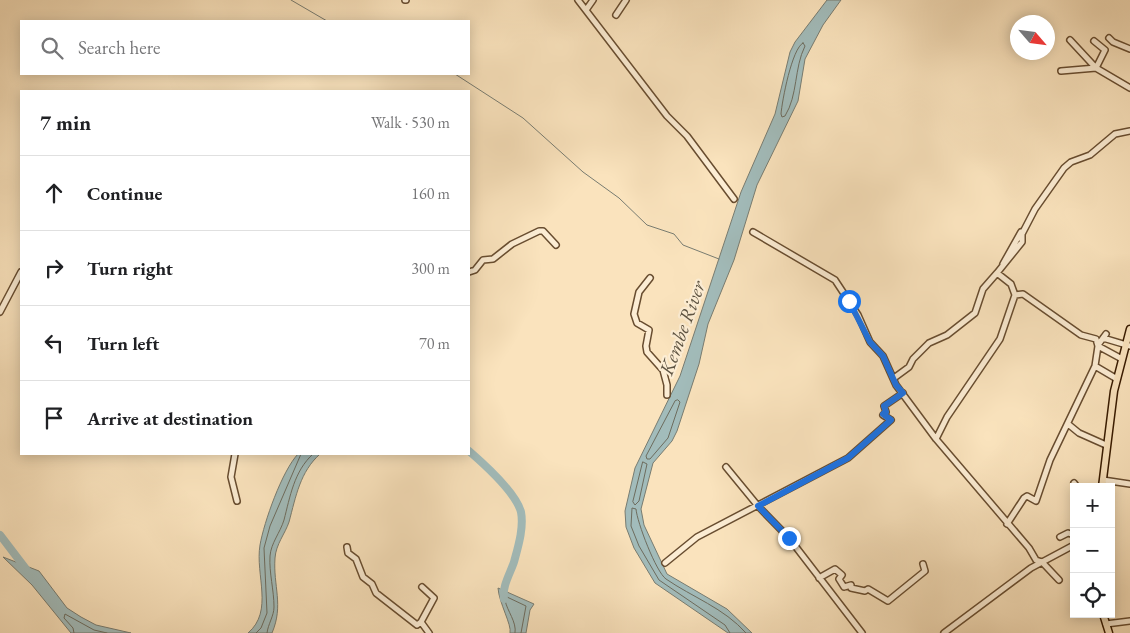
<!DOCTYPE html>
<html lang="en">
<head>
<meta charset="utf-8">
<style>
	body { margin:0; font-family:"EB Garamond",serif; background:#f6f6f6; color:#202124 }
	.controls { position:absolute; right:15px; bottom:15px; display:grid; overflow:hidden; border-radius:0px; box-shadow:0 2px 12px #0003 }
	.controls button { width:45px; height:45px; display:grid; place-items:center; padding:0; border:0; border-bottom:1px solid #e0e0e0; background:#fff; color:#202124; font:25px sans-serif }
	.compass { position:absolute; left:1010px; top:15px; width:45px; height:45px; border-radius:50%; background:#fff; box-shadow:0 2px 12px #0003; rotate:118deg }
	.stop { position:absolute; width:15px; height:15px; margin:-11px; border:4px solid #1a73e8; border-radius:50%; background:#fff }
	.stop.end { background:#1a73e8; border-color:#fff; box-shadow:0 1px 5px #0008 }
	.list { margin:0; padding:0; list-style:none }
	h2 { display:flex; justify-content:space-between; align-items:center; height:65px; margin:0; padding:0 20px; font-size:21px }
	h2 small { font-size:16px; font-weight:400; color:#757577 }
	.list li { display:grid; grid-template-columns:32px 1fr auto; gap:15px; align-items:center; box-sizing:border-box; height:75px; padding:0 20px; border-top:1px solid #e0e0e0 }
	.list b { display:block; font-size:19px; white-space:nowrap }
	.list em { font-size:16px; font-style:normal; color:#757577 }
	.icon { flex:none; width:28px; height:28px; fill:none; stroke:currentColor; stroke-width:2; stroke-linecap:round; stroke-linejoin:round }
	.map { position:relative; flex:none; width:1130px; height:633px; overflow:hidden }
	.search { position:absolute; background:#fff; box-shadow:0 2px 12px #0003; left:20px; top:20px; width:450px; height:55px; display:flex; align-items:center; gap:12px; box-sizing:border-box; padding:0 18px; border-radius:0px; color:#757577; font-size:19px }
	.panel { position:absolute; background:#fff; box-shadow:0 2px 12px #0003; left:20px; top:90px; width:450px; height:365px; border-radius:0px }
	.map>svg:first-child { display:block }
</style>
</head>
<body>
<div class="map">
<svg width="1130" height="633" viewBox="0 0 1130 633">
	<rect width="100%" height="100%" fill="#fae3bd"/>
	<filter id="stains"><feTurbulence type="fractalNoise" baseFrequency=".004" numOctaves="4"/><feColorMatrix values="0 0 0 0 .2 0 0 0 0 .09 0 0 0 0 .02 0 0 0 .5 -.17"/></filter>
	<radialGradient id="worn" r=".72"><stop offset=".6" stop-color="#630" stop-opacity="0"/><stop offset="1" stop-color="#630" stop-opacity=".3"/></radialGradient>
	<path fill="#a2bcbb" stroke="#787c71" d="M 827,0 L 841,0 L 823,25 L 805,59 L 798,101 L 757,185 L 734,260 L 708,324 L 699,364 L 677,431 L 672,441 L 653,463 L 641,509 L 644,525 L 667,574 L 727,609 L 752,633 L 728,633 L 655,583 L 634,548 L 626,527 L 625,511 L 635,468 L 680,376 L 741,192 L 775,114 L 790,52 L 795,42 Z
		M 298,454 L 320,454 C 300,472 296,496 289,522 C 285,534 276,544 275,558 C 273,586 284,605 272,633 L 248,633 C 274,611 255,575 260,545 C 264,522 282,471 298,454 Z
		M 3,557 L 39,571 L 67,608 L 81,617 L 96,625 L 131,633 L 71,633 L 32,585 Z
		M 498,588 L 534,604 L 530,610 L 526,633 L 510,633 C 512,625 499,603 498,588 Z"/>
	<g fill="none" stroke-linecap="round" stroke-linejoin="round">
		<path stroke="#6d6c5e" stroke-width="1" d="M 803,43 L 805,46 C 794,68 798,95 785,116 L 782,117 L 781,114 C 782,101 792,48 803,43 Z
			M 678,400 L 680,402 L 668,438 L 650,459 L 647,459 L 646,456 L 675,401 Z
			M 643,462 L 647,464 L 639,501 L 635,505 L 633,502 Z
			M 74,633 L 73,628 L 64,618 L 65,614 L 94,630 L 107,633
			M 256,633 L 261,628 L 267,613 L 264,548 L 270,526 L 301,454
			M 267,633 C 268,624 274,616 274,607 C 274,590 269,573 270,556 C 271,543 280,533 284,520 C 290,497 294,471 313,454
			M 515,633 C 517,622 507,611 505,600 L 507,597 L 526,606 L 521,633
			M 730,633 L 725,625 L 659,580 L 639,546 L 631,526 L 632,508 L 636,509 C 637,522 656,572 666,579 C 692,597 724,608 746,633"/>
		<path stroke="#787c71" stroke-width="1" d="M 291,0 L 327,21
			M 455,74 L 523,118 L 583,172 L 619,198 L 647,225 L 674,234 L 683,245 L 719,259"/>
		<path stroke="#a2bcbb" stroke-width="8" d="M 469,451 C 484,464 516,493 521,512 C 524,528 518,547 514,562 C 510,574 502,586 504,599
			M 0,535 L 29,573"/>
		<defs>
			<path id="minor" d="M 405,0 L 406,0
				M 578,0 L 667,116 L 687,136 L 734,199
				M 586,10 L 593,0
				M 616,15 L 626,0
				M 1109,38 L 1113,42 L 1130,49
				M 1070,40 L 1096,68 L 1130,88
				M 1094,41 L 1105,50 L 1096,68
				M 1061,71 L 1096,68
				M 753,232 L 835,280 L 858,315 L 870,342 L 883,356 L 896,385 L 936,439 L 1029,548 L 1036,560 L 1042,562 L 1059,580
				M 1003,264 L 1021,232
				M 469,272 L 475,270 L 483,260 L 493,259 L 512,244 L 539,231 L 543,231 L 556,245
				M 650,278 L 639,292 L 634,314 L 637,323 L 649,330 L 646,346 L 647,352 L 663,370 L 667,385 L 667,395
				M 1015,295 L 1023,294 L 1081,335 L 1096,339 L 1098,346 L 1095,366 L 1117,379
				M 0,312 L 21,272
				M 1103,338 L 1130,346
				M 1098,345 L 1106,334
				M 1098,346 L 1122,359
				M 894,378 L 909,367 L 913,359 L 929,343 L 947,335 L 975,313 L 983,289 L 997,273
				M 1068,424 L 1079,433 L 1106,445
				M 936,439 L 947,417 L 1000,339 L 1015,295 L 1011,284 L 997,273 L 1022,242 L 1022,234 L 1035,209 L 1064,168 L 1071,162 L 1090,155 L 1115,134 L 1130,131
				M 235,454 L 231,477 L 237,501
				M 726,467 L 758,506 L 789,538 L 862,633
				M 1103,480 L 1130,484
				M 1074,483 L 1077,487
				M 1007,524 L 1024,498 L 1027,496 L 1036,501 L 1050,460 L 1095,366
				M 1060,537 L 1068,533 L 1074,535
				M 347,547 L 348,553 L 356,559 L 363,577 L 372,584 L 376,593 L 417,625 L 421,622
				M 665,563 L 697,537 L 848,458 L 891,420 L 883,415 L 886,412 L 884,406 L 903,393
				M 819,578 L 835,569 L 842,575 L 839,579 L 844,587 L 851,585 L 851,588 L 865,591 L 868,589 L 888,601 L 925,571 L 923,564
				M 422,587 L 434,598 L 421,622 L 429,633
				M 1106,624 L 1130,621
				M 944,633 L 1031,568 L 1074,545"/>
			<path id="major" d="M 1102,487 L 1114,391 L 1130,329
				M 1103,614 L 1109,633"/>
		</defs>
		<use href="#minor" stroke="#684d30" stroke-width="8"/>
		<use href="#major" stroke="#381b01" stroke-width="9"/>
		<use href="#minor" stroke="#fcedd4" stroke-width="5"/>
		<use href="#major" stroke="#fae3bd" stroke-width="6"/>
	</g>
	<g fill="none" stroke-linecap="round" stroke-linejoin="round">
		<path stroke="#1a73e8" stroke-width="6" d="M 789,538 L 758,506 L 848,458 L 891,420 L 883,414 L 886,412 L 884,406 L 903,393 L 896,385 L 883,356 L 870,342 L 849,301"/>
	</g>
	<g text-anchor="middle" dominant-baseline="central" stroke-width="4.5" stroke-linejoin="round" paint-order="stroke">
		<g font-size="20" font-style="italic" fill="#5d5342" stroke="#fcedd4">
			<text transform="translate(682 328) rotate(-70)">Kembe River</text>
		</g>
	</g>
	<rect width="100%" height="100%" filter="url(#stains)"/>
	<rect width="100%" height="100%" fill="url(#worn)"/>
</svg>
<div class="controls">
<button>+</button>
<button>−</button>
<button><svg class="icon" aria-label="locate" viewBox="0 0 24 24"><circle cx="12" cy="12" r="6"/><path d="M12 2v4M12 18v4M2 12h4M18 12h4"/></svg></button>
</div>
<svg class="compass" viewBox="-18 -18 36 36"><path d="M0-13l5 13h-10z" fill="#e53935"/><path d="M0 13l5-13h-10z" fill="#757577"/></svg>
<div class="stop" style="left:849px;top:301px"></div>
<div class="stop end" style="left:789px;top:538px"></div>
<div class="search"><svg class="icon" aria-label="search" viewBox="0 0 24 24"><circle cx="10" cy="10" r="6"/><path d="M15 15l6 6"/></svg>Search here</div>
<section class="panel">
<h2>7 min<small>Walk · 530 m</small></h2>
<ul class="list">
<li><svg class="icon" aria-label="ahead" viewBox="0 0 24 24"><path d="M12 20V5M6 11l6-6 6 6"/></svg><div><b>Continue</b></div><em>160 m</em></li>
<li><svg class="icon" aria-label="right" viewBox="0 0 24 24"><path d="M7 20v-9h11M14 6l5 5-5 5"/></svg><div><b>Turn right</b></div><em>300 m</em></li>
<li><svg class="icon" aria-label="left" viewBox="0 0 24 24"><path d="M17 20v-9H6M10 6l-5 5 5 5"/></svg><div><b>Turn left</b></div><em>70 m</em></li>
<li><svg class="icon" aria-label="arrive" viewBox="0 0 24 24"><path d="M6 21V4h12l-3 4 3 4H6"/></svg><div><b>Arrive at destination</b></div></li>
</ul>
</section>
</div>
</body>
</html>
